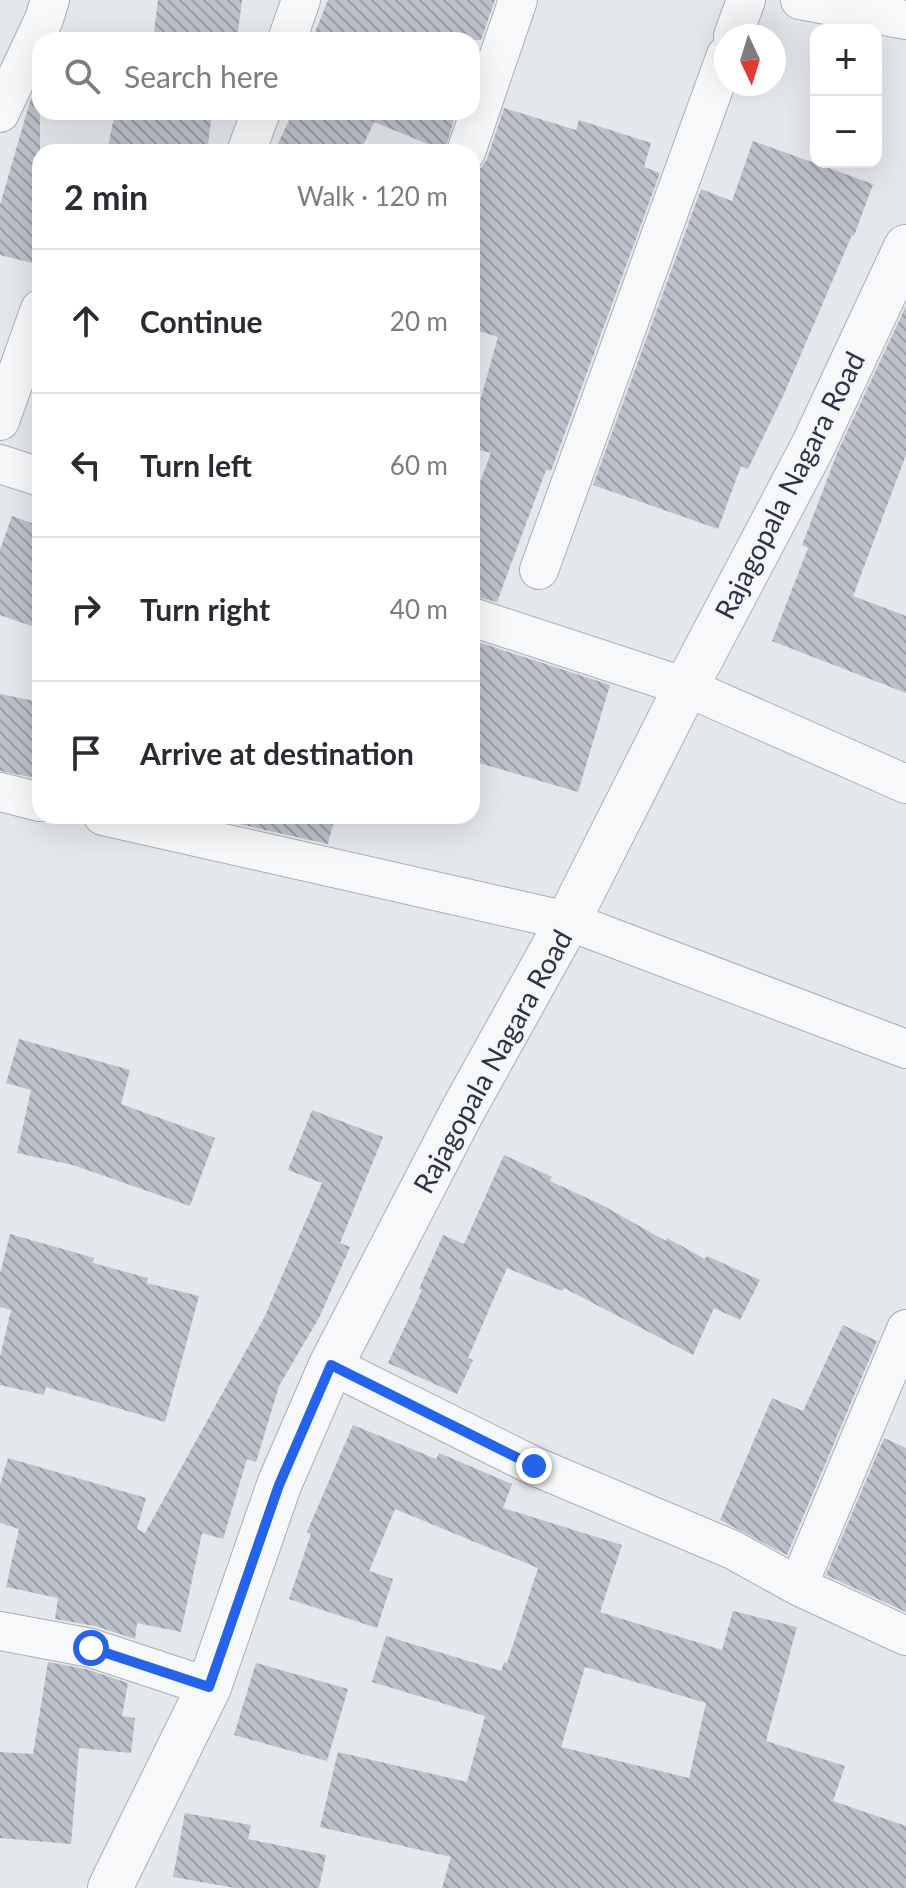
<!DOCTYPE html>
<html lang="en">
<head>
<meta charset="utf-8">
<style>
	body { margin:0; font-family:Lato,sans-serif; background:#f7f7f7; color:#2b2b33 }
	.controls { position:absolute; right:24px; top:24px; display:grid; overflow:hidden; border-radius:16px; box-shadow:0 8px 32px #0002 }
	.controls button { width:72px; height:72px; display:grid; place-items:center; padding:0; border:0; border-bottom:2px solid #e1e1e2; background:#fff; color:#2b2b33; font:40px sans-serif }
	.compass { position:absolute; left:714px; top:24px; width:72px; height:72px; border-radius:50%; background:#fff; box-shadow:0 8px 32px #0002; rotate:176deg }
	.stop { position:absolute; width:24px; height:24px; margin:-18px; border:6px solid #2563eb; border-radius:50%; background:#fff }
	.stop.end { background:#2563eb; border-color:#fff; box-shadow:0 2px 8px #0008 }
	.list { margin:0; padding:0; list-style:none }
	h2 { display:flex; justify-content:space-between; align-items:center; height:104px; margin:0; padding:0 32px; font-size:34px }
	h2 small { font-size:26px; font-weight:400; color:#7c7c81 }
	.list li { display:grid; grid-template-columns:52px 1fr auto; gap:24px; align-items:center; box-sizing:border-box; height:144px; padding:0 32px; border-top:2px solid #e1e1e2 }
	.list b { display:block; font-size:30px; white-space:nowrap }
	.list em { font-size:26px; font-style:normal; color:#7c7c81 }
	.icon { flex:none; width:44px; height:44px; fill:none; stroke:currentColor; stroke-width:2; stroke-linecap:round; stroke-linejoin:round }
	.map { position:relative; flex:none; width:906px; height:1888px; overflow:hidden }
	.search { position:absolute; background:#fff; box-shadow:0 8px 32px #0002; left:32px; top:32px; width:448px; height:88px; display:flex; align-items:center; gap:20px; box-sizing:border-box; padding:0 28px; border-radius:24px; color:#7c7c81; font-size:30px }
	.panel { position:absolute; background:#fff; box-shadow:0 8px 32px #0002; left:32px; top:144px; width:448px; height:680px; border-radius:24px }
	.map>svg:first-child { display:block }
</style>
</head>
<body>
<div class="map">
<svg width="906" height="1888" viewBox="0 0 906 1888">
	<defs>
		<pattern id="building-back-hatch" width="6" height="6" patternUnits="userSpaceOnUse" patternTransform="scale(2)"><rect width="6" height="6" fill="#bbc0ca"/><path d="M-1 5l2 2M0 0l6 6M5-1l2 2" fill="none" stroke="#989da6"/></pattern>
	</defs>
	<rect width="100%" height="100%" fill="#e4e7ec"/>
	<path fill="url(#building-back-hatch)" fill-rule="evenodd" d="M 158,0 L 242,0 L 237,40 L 153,40 Z
		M 328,0 L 495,0 L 481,40 L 312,40 Z
		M 31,98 L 40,99 L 40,265 L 0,255 L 0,205 Z
		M 504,108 L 576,130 L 579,120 L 651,143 L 644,167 L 660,173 L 551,471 L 546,470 L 497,602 L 472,596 L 472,504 L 491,453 L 472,448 L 472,430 L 498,337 L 472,329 L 472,173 L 481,168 L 487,159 Z
		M 115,112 L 212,112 L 207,152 L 107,152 Z
		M 293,112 L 456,112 L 445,151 L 374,122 L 360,152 L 274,152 Z
		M 753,141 L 873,184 L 854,236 L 852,235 L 784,394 L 748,469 L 741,466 L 718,529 L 593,485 L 701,189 L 732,201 Z
		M 906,306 L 906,455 L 853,596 L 906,616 L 906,693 L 772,641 L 808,548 L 802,545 L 838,451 Z
		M 12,516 L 40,526 L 40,629 L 0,615 L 0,550 Z
		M 472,640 L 610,685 L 578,792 L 472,761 Z
		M 0,694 L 40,702 L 40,779 L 0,771 Z
		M 203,816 L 335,816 L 328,844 Z
		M 19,1039 L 130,1070 L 121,1104 L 215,1138 L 190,1206 L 73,1165 L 17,1153 L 31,1090 L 6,1083 Z
		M 312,1110 L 383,1137 L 340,1243 L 350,1247 L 320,1316 L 279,1386 L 256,1462 L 247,1459 L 223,1539 L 202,1533 L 181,1632 L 137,1623 L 135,1639 L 95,1626 L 55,1619 L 58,1598 L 6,1587 L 19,1529 L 0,1523 L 0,1485 L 8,1458 L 146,1498 L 137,1529 L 145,1533 L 264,1318 L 322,1183 L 288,1170 Z
		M 504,1155 L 552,1177 L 550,1181 L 602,1205 L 666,1241 L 667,1238 L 705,1259 L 707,1256 L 760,1280 L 740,1320 L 714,1308 L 693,1355 L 564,1288 L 562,1291 L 507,1268 L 468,1358 L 473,1360 L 457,1394 L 388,1363 L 422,1290 L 419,1289 L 443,1235 L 464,1244 Z
		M 10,1234 L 94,1258 L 93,1263 L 148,1278 L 147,1283 L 199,1296 L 165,1422 L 46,1387 L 44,1395 L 0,1385 L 0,1357 L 11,1310 L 0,1307 L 0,1274 Z
		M 843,1325 L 877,1341 L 787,1555 L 720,1520 L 772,1398 L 803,1411 Z
		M 353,1425 L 436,1459 L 439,1453 L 512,1484 L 503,1508 L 622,1545 L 600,1612 L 722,1650 L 733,1611 L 797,1627 L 766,1741 L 845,1766 L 833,1801 L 906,1826 L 906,1888 L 442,1888 L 451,1857 L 320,1827 L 338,1752 L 467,1782 L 485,1716 L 372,1682 L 386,1636 L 501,1671 L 504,1662 L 507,1663 L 538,1568 L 395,1509 L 369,1571 L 393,1579 L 377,1628 L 289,1599 L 311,1534 L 307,1532 ZM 585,1667 L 706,1703 L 689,1778 L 561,1747 Z
		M 884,1438 L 906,1448 L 906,1612 L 826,1575 Z
		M 48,1662 L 86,1669 L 128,1683 L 122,1716 L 135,1718 L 131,1753 L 79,1748 L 71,1844 L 0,1838 L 0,1752 L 33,1754 Z
		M 256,1663 L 348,1689 L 327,1761 L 234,1735 Z
		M 185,1813 L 251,1825 L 248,1839 L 326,1855 L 319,1888 L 235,1888 L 173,1877 Z"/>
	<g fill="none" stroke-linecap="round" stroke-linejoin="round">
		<defs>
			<path id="minor" d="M 800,0 L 906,20
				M 733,36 L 746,0
				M 287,40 L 301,0
				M 0,113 L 44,19 L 50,0
				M 246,152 L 261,112
				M 466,152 L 518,0
				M 0,421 L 40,309
				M 0,464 L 40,477
				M 539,570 L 726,55
				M 472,617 L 686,687 L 906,784
				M 0,792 L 40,802
				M 103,816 L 568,921 L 906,1049
				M 331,1365 L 534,1466 L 733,1550 L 798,1586 L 906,1636
				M 798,1586 L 906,1329
				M 0,1631 L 91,1648 L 209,1687"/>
			<path id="tertiary" d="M 110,1888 L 209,1687 L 279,1485 L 331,1365 L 463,1110 L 568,921 L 686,687 L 813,446 L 906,247"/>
		</defs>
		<use href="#minor" stroke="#a9aeb7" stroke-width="40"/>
		<use href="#tertiary" stroke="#a9aeb7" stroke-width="46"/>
		<use href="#minor" stroke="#f7f8fa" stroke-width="38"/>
		<use href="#tertiary" stroke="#f7f8fa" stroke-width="44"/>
	</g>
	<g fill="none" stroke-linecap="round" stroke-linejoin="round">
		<path stroke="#2563eb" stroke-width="10" d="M 91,1648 L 209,1687 L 279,1485 L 331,1365 L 534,1466"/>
	</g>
	<g text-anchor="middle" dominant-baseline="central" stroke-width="6" stroke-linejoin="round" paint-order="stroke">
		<g font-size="28" fill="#2b3445" stroke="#f4f6f9">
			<text transform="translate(789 485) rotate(-63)">Rajagopala Nagara Road</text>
			<text transform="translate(492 1061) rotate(-61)">Rajagopala Nagara Road</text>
		</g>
	</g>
</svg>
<div class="controls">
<button>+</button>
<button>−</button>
</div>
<svg class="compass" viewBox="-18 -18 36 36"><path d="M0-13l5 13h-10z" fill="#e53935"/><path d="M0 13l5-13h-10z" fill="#7c7c81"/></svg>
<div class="stop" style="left:91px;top:1648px"></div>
<div class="stop end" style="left:534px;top:1466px"></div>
<div class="search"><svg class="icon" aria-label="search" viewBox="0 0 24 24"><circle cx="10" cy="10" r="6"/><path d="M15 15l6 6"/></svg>Search here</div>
<section class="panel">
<h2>2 min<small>Walk · 120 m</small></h2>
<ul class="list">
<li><svg class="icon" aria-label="ahead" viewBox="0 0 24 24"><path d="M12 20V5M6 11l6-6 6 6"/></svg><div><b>Continue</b></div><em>20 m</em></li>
<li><svg class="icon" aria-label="left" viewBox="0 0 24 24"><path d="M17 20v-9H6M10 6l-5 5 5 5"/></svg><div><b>Turn left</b></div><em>60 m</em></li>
<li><svg class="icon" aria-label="right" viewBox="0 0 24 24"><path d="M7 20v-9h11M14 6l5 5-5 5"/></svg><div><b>Turn right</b></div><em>40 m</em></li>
<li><svg class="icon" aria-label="arrive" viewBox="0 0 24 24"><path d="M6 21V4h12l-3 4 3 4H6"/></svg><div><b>Arrive at destination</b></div></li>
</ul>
</section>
</div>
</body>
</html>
